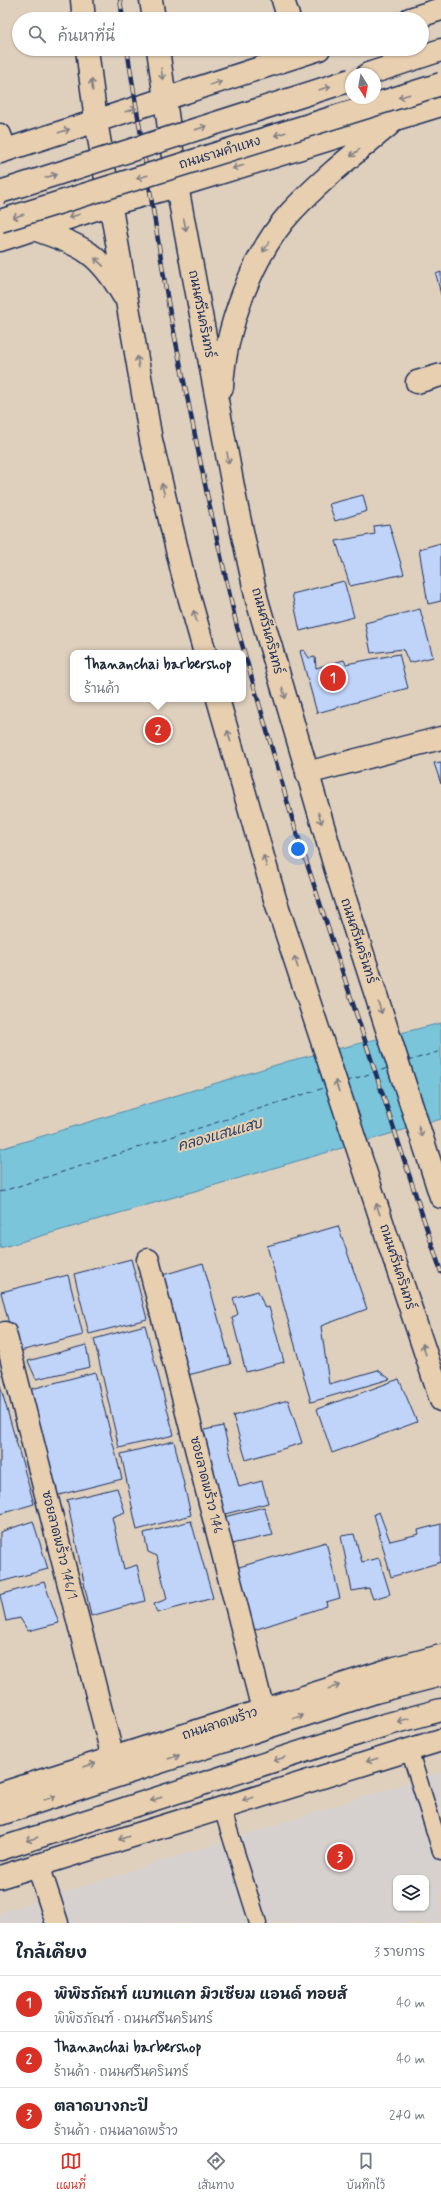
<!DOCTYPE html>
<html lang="th">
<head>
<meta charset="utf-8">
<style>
	body { margin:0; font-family:Mynerve,"Playpen Sans Thai",sans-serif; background:#f2f2f3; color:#1f2937 }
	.controls { position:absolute; right:12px; bottom:12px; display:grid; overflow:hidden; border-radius:8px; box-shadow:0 1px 3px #0004 }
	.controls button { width:36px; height:36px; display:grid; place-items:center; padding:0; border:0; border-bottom:1px solid #e0e1e3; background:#fff; color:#1f2937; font:20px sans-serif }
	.compass { position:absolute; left:345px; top:68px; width:36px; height:36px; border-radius:50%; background:#fff; box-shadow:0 1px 3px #0004; rotate:169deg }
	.you { position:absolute; left:298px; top:849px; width:14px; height:14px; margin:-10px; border:3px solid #fff; border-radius:50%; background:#1a73e8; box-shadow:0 0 0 6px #1a73e833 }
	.badge { display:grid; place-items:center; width:26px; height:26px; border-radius:50%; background:#d93025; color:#fff; font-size:13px; font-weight:700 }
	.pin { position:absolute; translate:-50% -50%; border:2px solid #fff; box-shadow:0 1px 4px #0006 }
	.popup { position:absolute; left:70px; top:650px; width:176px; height:52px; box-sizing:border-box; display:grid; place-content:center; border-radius:8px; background:#fff; filter:drop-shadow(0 1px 3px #0005); font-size:13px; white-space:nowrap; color:#747a83 }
	.popup b { font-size:15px; color:#1f2937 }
	.popup::after { content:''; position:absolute; left:50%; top:100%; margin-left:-8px; border:8px solid transparent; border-top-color:#fff }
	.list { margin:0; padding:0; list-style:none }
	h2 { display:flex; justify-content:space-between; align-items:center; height:52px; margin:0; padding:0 16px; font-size:17px }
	h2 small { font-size:13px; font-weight:400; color:#747a83 }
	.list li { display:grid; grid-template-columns:26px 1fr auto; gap:12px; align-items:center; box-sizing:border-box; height:56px; padding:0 16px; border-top:1px solid #e0e1e3 }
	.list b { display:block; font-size:15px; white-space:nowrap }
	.list p { margin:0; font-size:13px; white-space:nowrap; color:#747a83 }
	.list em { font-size:13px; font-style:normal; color:#747a83 }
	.icon { flex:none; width:22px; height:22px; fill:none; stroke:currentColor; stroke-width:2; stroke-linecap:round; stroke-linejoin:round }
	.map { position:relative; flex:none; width:441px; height:1923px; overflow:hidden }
	.search { position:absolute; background:#fff; box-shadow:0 1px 3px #0004; left:12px; right:12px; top:12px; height:44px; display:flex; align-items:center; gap:10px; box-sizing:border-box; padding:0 14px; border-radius:22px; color:#747a83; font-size:15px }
	.sheet { height:220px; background:#fff }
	nav { display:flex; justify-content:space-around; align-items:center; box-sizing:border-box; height:56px; border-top:1px solid #e0e1e3; background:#fff; font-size:11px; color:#747a83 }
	nav a { display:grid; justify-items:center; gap:2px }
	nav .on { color:#d93025 }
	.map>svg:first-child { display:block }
</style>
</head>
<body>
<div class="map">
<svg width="441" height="1923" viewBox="0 0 441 1923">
	<rect width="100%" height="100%" fill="#dfd0be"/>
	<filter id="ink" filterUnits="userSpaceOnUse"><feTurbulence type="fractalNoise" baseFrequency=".025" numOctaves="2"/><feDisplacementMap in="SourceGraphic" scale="8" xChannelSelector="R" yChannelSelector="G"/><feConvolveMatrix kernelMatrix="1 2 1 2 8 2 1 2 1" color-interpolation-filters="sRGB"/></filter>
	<g filter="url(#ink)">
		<path fill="#d6d1cf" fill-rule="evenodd" d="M 441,1772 L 441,1923 L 0,1923 L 0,1913 ZM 396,1878 L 426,1878 L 426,1908 L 396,1908 Z"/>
		<path fill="#7ac5da" stroke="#5489a8" d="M 441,1023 L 441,1119 L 0,1248 L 0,1149 L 289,1061 Z"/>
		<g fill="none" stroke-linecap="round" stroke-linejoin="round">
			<path stroke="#243e6a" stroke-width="1" stroke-dasharray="5 4" stroke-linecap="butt" d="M 408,1061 L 441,1051
				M 347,1081 L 388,1068
				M 0,1192 L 327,1087"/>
		</g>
		<path fill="#c0d3f8" stroke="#1b2f5e" d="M 441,272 L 441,295 L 436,274 Z
			M 363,495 L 367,511 L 335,521 L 329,504 Z
			M 389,524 L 404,574 L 350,586 L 336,541 L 375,534 L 374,526 Z
			M 441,543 L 441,601 L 428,604 L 419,549 Z
			M 344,581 L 354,617 L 300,631 L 292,594 Z
			M 420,609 L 433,657 L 409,663 L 403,649 L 371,653 L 365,623 Z
			M 304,650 L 309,658 L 315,657 L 316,668 L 344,660 L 346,664 L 399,654 L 408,688 L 317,713 L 300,651 Z
			M 441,762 L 441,784 L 434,763 Z
			M 338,1226 L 367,1309 L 321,1326 L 329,1384 L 378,1370 L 390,1379 L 311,1402 L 267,1246 Z
			M 131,1259 L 147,1319 L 89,1334 L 74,1274 Z
			M 203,1263 L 231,1364 L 188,1375 L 163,1275 Z
			M 68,1275 L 83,1335 L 16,1352 L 1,1292 Z
			M 258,1291 L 265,1308 L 269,1307 L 284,1362 L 246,1372 L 232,1318 L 238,1314 L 233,1298 Z
			M 145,1325 L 174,1435 L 119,1448 L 94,1339 Z
			M 86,1345 L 90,1367 L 36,1379 L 28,1361 Z
			M 95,1372 L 122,1479 L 55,1496 L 28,1390 Z
			M 399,1379 L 417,1422 L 332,1453 L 317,1409 Z
			M 0,1385 L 34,1504 L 0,1514 Z
			M 288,1400 L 302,1443 L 246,1460 L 233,1416 Z
			M 223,1426 L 239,1487 L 262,1481 L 268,1503 L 221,1515 L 200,1431 Z
			M 174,1441 L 191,1515 L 137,1530 L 121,1454 Z
			M 117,1488 L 125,1512 L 112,1517 L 124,1569 L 137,1565 L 145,1601 L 91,1616 L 67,1500 Z
			M 264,1507 L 273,1535 L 226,1545 L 220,1518 Z
			M 379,1512 L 390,1541 L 419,1534 L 418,1530 L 441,1524 L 441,1562 L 391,1577 L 374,1514 Z
			M 33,1521 L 48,1569 L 0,1582 L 0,1532 Z
			M 191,1521 L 213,1598 L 157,1613 L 154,1604 L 167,1599 L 157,1556 L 148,1552 L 144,1533 Z
			M 354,1534 L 362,1562 L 379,1558 L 390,1594 L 373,1599 L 369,1588 L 352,1591 L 341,1536 Z
			M 326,1542 L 340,1598 L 326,1602 L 327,1606 L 251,1631 L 232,1569 Z
			M 44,1582 L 59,1623 L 28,1631 L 20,1618 L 6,1621 L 0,1595 Z"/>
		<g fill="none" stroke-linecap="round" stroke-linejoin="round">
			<defs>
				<path id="pedestrian" d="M 409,1749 L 441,1851
					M 222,1808 L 258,1923"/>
				<path id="minor" d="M 283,0 L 289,19
					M 0,135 L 5,150
					M 417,382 L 441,375
					M 307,773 L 441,738
					M 148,1260 L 263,1710
					M 5,1333 L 113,1758
					M 38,1865 L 57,1923"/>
				<path id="primary" d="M 82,0 L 84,19
					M 151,0 L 154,19
					M 410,19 L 441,9
					M 87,49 L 96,121 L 151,440 L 183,575 L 205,653
					M 158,49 L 177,186 L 237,508 L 257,600 L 338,877 L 441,1197
					M 368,74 L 441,50
					M 0,152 L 319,49
					M 34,229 C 81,246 97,250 123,295
					M 0,240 L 111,204 L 177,186 L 441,105
					M 222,387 C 225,329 252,255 291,212 C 321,180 355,153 389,125
					M 218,699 L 275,899 L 441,1400
					M 0,1794 L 395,1668 L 441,1656
					M 0,1814 L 375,1692 L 441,1675
					M 0,1849 L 385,1725 L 441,1710
					M 0,1877 L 441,1740"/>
			</defs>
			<use href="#pedestrian" stroke="#1b2f5e" stroke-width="19"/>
			<use href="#minor" stroke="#1b2f5e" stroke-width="25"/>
			<use href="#primary" stroke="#1b2f5e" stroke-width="25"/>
			<use href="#pedestrian" stroke="#e7cfaf" stroke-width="16"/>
			<use href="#minor" stroke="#e7cfaf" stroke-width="22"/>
			<use href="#primary" stroke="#e7cfaf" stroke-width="22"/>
			<defs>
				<path id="rail" d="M 120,0 L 123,19
					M 127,49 L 169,308 L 208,499 L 237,627 L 292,818 L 441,1272"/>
			</defs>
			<use href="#rail" stroke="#1b2f5e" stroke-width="4.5"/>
			<use href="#rail" stroke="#e7cfaf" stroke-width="3" stroke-dasharray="9" stroke-linecap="butt"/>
			<defs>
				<path id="primary-bridge" d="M 0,192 L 351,80
					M 0,221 L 441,84"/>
			</defs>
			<use href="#primary-bridge" stroke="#1b2f5e" stroke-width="25" stroke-linecap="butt"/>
			<use href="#primary-bridge" stroke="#e7cfaf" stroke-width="22"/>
		</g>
		<defs><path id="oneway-shaft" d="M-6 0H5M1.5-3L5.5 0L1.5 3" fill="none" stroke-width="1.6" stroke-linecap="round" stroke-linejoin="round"/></defs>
		<g stroke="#817f86">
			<use href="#oneway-shaft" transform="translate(162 74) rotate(82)"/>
			<use href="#oneway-shaft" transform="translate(216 83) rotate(-18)"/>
			<use href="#oneway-shaft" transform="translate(92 85) rotate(-97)"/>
			<use href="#oneway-shaft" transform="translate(325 88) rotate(-18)"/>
			<use href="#oneway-shaft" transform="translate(404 96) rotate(163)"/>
			<use href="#oneway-shaft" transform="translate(131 110) rotate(-17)"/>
			<use href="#oneway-shaft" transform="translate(201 128) rotate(-18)"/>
			<use href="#oneway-shaft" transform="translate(64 131) rotate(-18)"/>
			<use href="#oneway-shaft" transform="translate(280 134) rotate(163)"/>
			<use href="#oneway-shaft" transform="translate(355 153) rotate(140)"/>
			<use href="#oneway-shaft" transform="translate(238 167) rotate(163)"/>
			<use href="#oneway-shaft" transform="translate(51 176) rotate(-18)"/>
			<use href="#oneway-shaft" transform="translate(142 177) rotate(163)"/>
			<use href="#oneway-shaft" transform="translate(18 216) rotate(163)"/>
			<use href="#oneway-shaft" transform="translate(74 216) rotate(162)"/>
			<use href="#oneway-shaft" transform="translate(185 225) rotate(79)"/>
			<use href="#oneway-shaft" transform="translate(266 247) rotate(122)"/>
			<use href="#oneway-shaft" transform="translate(99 262) rotate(-137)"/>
			<use href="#oneway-shaft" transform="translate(138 362) rotate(-99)"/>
			<use href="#oneway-shaft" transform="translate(228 458) rotate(80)"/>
			<use href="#oneway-shaft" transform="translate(163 489) rotate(-103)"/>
			<use href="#oneway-shaft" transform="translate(195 616) rotate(-106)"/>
			<use href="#oneway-shaft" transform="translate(284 693) rotate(74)"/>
			<use href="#oneway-shaft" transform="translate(229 736) rotate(-106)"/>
			<use href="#oneway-shaft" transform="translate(320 818) rotate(73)"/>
			<use href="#oneway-shaft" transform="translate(265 861) rotate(-106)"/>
			<use href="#oneway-shaft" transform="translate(296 962) rotate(-108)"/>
			<use href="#oneway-shaft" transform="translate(380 1008) rotate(72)"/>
			<use href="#oneway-shaft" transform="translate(337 1086) rotate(-108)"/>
			<use href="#oneway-shaft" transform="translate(420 1131) rotate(72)"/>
			<use href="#oneway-shaft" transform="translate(378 1209) rotate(-108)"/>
			<use href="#oneway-shaft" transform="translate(424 1349) rotate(-108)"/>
			<use href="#oneway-shaft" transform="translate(334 1687) rotate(-18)"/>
			<use href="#oneway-shaft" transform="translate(298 1717) rotate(-18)"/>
			<use href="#oneway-shaft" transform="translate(403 1720) rotate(165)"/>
			<use href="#oneway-shaft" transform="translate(174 1757) rotate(-18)"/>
			<use href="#oneway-shaft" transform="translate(279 1759) rotate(162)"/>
			<use href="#oneway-shaft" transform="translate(372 1760) rotate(163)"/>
			<use href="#oneway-shaft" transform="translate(90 1765) rotate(-18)"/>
			<use href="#oneway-shaft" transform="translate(50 1798) rotate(-18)"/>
			<use href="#oneway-shaft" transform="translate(156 1799) rotate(162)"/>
			<use href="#oneway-shaft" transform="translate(248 1799) rotate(163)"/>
			<use href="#oneway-shaft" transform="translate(124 1838) rotate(163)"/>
			<use href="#oneway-shaft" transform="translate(32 1839) rotate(162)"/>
		</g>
	</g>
	<g text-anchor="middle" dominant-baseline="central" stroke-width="4" stroke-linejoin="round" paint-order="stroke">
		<g font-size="13" fill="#1b2f5e" stroke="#e7cfaf">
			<text transform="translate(220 153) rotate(-17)">ถนนรามคำแหง</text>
			<text transform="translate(201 314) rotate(79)">ถนนศรีนครินทร์</text>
			<text transform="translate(267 631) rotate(75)">ถนนศรีนครินทร์</text>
			<text transform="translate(358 941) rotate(72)">ถนนศรีนครินทร์</text>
			<text transform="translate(397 1267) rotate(72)">ถนนศรีนครินทร์</text>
			<text transform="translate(206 1485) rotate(76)">ซอยลาดพร้าว 146</text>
			<text transform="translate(59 1545) rotate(76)">ซอยลาดพร้าว 146/1</text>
			<text transform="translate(220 1724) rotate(-18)">ถนนลาดพร้าว</text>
		</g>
		<g font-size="14" font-style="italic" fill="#243e6a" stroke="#e7cfaf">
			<text transform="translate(220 1135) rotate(-16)">คลองแสนแสบ</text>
		</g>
	</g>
</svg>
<div class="controls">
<button><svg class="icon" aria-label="layers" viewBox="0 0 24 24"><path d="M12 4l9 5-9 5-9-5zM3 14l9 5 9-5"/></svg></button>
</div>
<svg class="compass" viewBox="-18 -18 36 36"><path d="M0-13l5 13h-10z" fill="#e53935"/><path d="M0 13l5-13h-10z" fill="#747a83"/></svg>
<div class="you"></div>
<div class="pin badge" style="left:333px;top:678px">1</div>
<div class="pin badge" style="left:158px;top:730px">2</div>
<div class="popup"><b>Thananchai barbershop</b>ร้านค้า</div>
<div class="pin badge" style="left:340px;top:1857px">3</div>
<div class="search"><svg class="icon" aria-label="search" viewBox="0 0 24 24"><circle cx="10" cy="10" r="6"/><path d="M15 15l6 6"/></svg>ค้นหาที่นี่</div>
</div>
<section class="sheet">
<h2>ใกล้เคียง<small>3 รายการ</small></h2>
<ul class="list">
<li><span class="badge">1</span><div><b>พิพิธภัณฑ์ แบทแคท มิวเซียม แอนด์ ทอยส์</b><p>พิพิธภัณฑ์ · ถนนศรีนครินทร์</p></div><em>40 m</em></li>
<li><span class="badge">2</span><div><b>Thananchai barbershop</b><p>ร้านค้า · ถนนศรีนครินทร์</p></div><em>40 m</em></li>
<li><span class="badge">3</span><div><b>ตลาดบางกะปิ</b><p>ร้านค้า · ถนนลาดพร้าว</p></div><em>240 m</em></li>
</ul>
</section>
<nav>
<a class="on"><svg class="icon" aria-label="map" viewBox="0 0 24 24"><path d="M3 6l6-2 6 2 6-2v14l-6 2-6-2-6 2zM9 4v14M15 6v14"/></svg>แผนที่</a>
<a><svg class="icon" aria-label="directions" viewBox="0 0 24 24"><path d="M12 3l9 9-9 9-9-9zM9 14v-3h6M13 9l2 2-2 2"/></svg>เส้นทาง</a>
<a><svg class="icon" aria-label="saved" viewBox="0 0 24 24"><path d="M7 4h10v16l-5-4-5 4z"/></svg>บันทึกไว้</a>
</nav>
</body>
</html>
